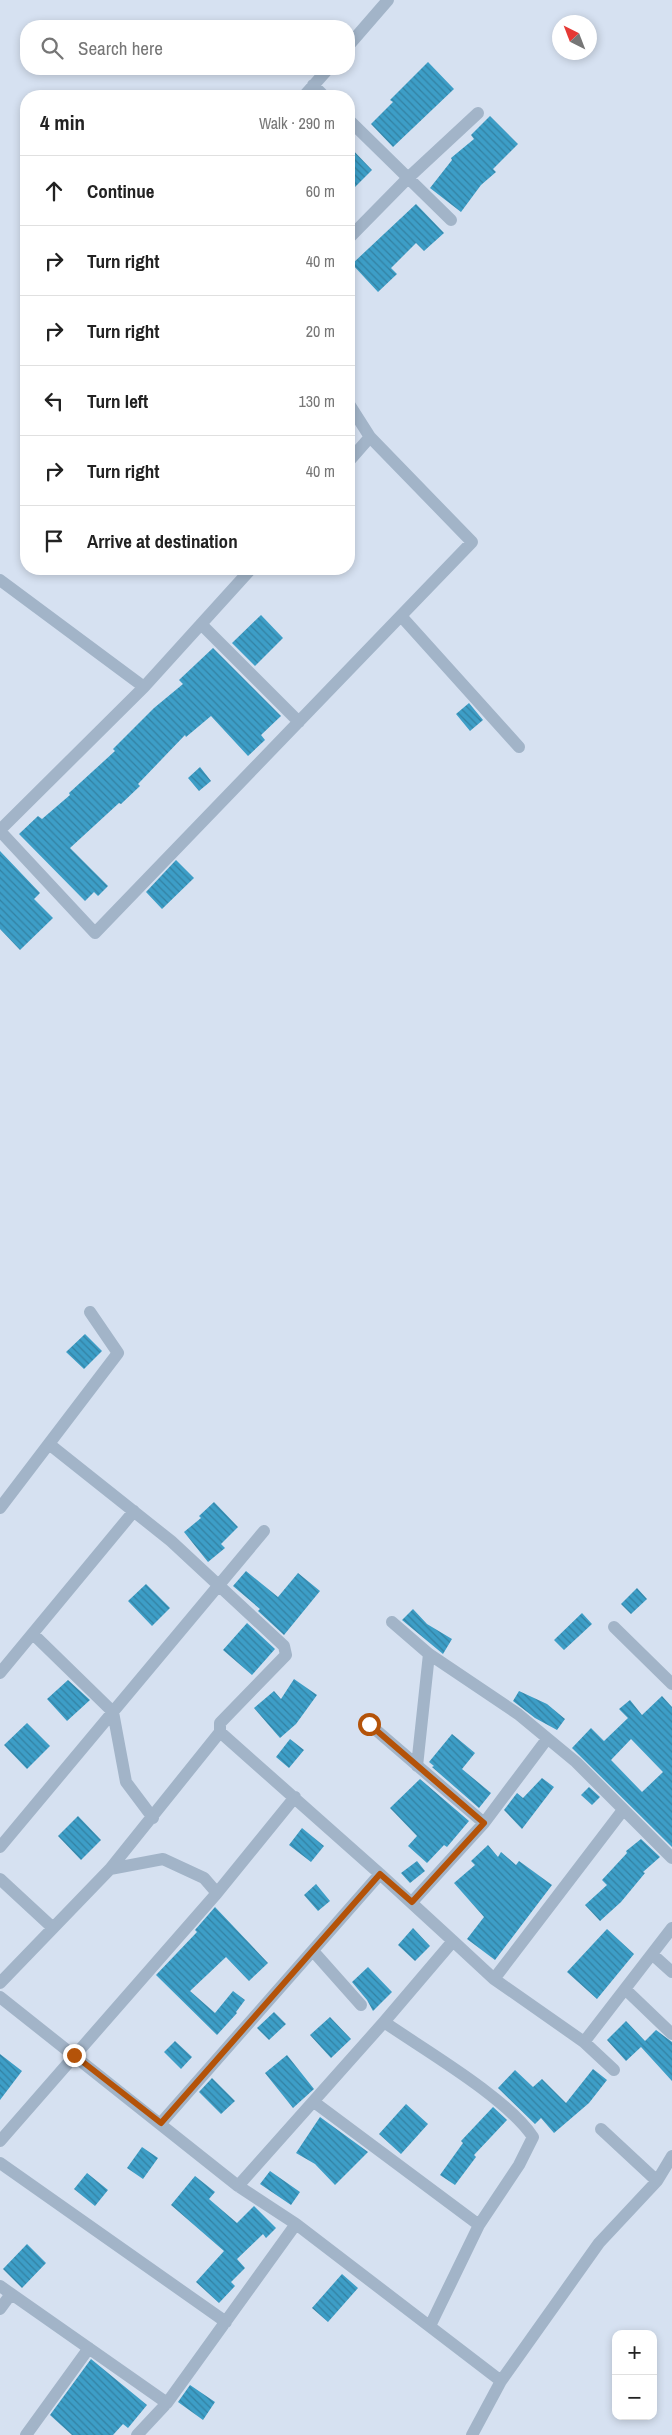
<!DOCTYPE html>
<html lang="en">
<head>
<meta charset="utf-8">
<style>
	body { margin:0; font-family:"Archivo Narrow",sans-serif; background:#f6f6f6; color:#222 }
	.controls { position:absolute; right:15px; bottom:15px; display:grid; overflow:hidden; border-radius:10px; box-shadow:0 2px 8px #0003 }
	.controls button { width:45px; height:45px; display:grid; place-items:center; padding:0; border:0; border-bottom:1px solid #e0e0e0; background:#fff; color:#222; font:25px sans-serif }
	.compass { position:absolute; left:552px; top:15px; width:45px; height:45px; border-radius:50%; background:#fff; box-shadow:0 2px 8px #0003; rotate:318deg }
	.stop { position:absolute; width:15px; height:15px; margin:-11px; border:4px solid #b45309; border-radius:50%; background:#fff }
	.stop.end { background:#b45309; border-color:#fff; box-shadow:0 1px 5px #0008 }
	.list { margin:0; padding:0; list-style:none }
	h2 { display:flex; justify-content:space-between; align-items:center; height:65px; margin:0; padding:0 20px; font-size:21px }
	h2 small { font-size:16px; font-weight:400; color:#767676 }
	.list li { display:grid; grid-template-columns:32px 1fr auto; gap:15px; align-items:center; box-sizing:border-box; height:70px; padding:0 20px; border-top:1px solid #e0e0e0 }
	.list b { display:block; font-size:19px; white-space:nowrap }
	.list em { font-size:16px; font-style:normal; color:#767676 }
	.icon { flex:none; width:28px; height:28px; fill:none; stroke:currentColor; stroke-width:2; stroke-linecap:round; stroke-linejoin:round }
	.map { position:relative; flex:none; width:672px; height:2435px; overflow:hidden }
	.search { position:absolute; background:#fff; box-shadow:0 2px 8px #0003; left:20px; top:20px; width:335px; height:55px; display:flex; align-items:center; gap:12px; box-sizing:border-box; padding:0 18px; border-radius:20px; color:#767676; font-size:19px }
	.panel { position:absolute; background:#fff; box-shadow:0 2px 8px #0003; left:20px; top:90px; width:335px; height:485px; border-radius:20px }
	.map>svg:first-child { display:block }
</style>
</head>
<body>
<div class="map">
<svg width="672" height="2435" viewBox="0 0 672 2435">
	<defs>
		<pattern id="building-back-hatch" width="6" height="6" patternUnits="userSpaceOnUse" patternTransform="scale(1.25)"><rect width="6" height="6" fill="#3d9ec7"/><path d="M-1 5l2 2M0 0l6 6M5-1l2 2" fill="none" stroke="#3381a2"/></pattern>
	</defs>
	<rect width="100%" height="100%" fill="#d6e1f1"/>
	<path fill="url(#building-back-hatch)" fill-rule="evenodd" d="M 428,62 L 454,89 L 393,147 L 371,124 L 393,102 L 390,100 Z
		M 490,116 L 518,144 L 493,169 L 496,172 L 481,185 L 461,212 L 430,188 L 452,160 L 451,158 L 474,139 L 471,135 Z
		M 349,146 L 372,170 L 349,193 Z
		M 416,204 L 444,233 L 424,251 L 416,243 L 391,268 L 397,274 L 378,292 L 352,264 Z
		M 261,615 L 283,638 L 255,666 L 232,643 Z
		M 213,648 L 281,716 L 261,735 L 265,740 L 248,756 L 211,716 L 186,737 L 185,735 L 138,784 L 140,786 L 121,804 L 119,803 L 70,848 L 108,886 L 98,896 L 94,892 L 85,901 L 19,834 L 38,816 L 42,819 L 70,795 L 69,793 L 115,751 L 113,749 L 154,708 L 183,684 L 179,680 Z
		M 469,703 L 483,720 L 470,731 L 456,714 Z
		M 200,767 L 211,781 L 199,791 L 188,778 Z
		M 0,851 L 40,893 L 34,899 L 53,918 L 20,950 L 0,929 Z
		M 176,860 L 194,878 L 162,909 L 146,892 Z
		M 85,1334 L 102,1351 L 84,1369 L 66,1352 Z
		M 214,1502 L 238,1527 L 221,1544 L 225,1548 L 208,1562 L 184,1532 L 201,1518 L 199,1516 Z
		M 246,1571 L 278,1597 L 298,1573 L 320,1591 L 284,1635 L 258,1611 L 260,1609 L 233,1586 Z
		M 146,1584 L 170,1608 L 152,1626 L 128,1601 Z
		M 637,1588 L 647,1599 L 631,1614 L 621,1604 Z
		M 413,1609 L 427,1624 L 452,1639 L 443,1654 L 402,1620 Z
		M 582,1613 L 592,1624 L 564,1650 L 554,1640 Z
		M 247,1623 L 275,1649 L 252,1675 L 223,1650 Z
		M 294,1679 L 317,1695 L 296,1724 L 280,1738 L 254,1708 L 274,1691 L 281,1699 Z
		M 68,1680 L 90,1700 L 67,1721 L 47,1699 Z
		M 519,1691 L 547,1704 L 565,1719 L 557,1730 L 535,1718 L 513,1701 Z
		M 662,1696 L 672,1707 L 672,1847 L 572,1748 L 591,1728 L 604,1741 L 628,1718 L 619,1709 L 630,1700 L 642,1715 ZM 631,1739 L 663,1772 L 642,1792 L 611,1760 Z
		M 27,1723 L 50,1746 L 27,1769 L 4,1745 Z
		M 452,1734 L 475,1753 L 462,1769 L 491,1793 L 479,1808 L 432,1767 L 434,1766 L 429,1762 Z
		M 290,1739 L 304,1750 L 289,1768 L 276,1757 Z
		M 542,1778 L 554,1787 L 522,1829 L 504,1810 L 517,1793 L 523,1798 Z
		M 420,1779 L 469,1821 L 447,1847 L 444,1845 L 427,1863 L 408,1846 L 417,1836 L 390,1808 Z
		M 589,1787 L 600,1797 L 592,1805 L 581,1795 Z
		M 78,1816 L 101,1840 L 81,1860 L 58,1836 Z
		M 302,1828 L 324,1846 L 311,1862 L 289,1845 Z
		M 641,1839 L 660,1857 L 643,1872 L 645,1873 L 621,1902 L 600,1921 L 585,1905 L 607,1885 L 602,1880 L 627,1853 L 626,1851 Z
		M 488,1845 L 498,1857 L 501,1852 L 516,1865 L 519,1861 L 552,1885 L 495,1960 L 467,1939 L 484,1917 L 454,1883 L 475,1865 L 471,1861 Z
		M 417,1861 L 425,1871 L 410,1883 L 401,1873 Z
		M 316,1884 L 330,1901 L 318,1911 L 304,1895 Z
		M 215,1907 L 268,1963 L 249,1981 L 226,1957 L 190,1991 L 215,2013 L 233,1991 L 245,2000 L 236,2012 L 237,2013 L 217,2035 L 156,1975 L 197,1932 L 195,1930 Z
		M 413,1928 L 430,1946 L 415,1961 L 398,1945 Z
		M 607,1929 L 634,1954 L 597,1999 L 567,1972 Z
		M 368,1967 L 392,1992 L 373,2011 L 367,2000 L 352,1982 Z
		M 274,2012 L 286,2024 L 269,2040 L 257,2028 Z
		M 330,2017 L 351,2039 L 331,2058 L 310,2035 Z
		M 626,2021 L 645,2041 L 656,2030 L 672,2042 L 672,2081 L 641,2047 L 626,2061 L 607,2040 Z
		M 175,2041 L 192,2057 L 181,2069 L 164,2052 Z
		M 0,2054 L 22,2071 L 0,2100 Z
		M 287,2055 L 314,2089 L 293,2108 L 265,2073 Z
		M 593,2069 L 607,2080 L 589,2103 L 554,2133 L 541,2118 L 535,2124 L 498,2088 L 515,2070 L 533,2087 L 542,2079 L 566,2103 Z
		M 212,2078 L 235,2101 L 221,2114 L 199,2092 Z
		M 406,2104 L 428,2124 L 401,2154 L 379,2134 Z
		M 493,2107 L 507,2120 L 474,2155 L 476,2157 L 455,2185 L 440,2175 L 463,2143 L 461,2141 Z
		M 320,2117 L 368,2152 L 335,2185 L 315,2164 L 296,2153 Z
		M 142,2147 L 158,2158 L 143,2179 L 127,2168 Z
		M 270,2171 L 300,2192 L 291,2205 L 260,2184 Z
		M 87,2173 L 108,2190 L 95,2206 L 74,2189 Z
		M 195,2176 L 215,2192 L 209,2199 L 237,2223 L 254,2206 L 276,2228 L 266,2238 L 263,2234 L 237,2259 L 245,2268 L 231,2282 L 235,2286 L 219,2303 L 196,2282 L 224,2251 L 171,2205 Z
		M 27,2244 L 46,2263 L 22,2288 L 3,2269 Z
		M 342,2274 L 358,2288 L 328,2322 L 312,2308 Z
		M 91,2359 L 147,2405 L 128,2428 L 123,2424 L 113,2435 L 72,2435 L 50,2415 Z
		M 190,2385 L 215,2402 L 203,2420 L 178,2402 Z"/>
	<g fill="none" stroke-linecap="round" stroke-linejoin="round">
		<path stroke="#a2b4c8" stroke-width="12" d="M 349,45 L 388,0
			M 313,85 L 324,96
			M 304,96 L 328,69
			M 349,120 L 451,220
			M 349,238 L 408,178 L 478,113
			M 349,461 L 370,437
			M 0,580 L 144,687
			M 401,616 L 519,747
			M 201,624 L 299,722
			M 0,830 L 144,687 L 251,569
			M 0,831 L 95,933 L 472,542 L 370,437 L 349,404
			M 49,1444 L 171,1541 L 284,1646 L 286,1655 L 220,1723 L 220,1732 L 380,1874
			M 0,1508 L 118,1353 L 90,1312
			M 392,1622 L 429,1654 L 518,1714 L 576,1762 L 672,1858
			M 614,1627 L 672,1684
			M 33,1634 L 113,1712 L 126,1782 L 153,1818
			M 0,1673 L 134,1511
			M 369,1724 L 484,1823
			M 417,1766 L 429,1654
			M 0,1847 L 264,1531
			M 110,1869 L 220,1732
			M 0,1879 L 53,1928
			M 412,1902 L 484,1823 L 547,1739
			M 453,1941 L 494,1979 L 584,2042 L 672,1928
			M 313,1951 L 361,2005
			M 652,1954 L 672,1972
			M 494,1979 L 623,1810
			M 0,1983 L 110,1869 L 163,1859 L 204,1878 L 217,1893
			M 625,1989 L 672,2034
			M 0,1997 L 238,2186 L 296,2224 L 501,2381
			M 384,2022 C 426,2051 506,2097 533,2137 L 519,2165 L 479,2225 L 430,2326
			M 584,2042 L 614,2070
			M 314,2102 L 479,2225
			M 161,2123 L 380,1874 L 453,1941 L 384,2022 L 238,2186
			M 601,2129 L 657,2181
			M 0,2141 L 217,1893 L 295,1797
			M 0,2163 L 226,2322
			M 0,2286 L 167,2403
			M 0,2309 L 11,2294
			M 26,2435 L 89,2348
			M 137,2435 L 167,2403 L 296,2224
			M 472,2435 L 501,2381 L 599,2243 L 657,2181 L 672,2156"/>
	</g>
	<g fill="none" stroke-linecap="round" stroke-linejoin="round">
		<path stroke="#b45309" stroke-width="6" d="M 74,2055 L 161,2123 L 380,1874 L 412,1902 L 484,1823 L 369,1724"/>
	</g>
</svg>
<div class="controls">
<button>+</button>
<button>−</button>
</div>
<svg class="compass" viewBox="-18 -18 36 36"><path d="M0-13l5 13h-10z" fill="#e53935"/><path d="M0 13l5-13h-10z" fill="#767676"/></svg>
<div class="stop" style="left:369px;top:1724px"></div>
<div class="stop end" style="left:74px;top:2055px"></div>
<div class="search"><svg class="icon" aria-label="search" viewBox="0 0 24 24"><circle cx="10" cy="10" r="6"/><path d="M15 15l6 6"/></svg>Search here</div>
<section class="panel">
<h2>4 min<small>Walk · 290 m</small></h2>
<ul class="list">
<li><svg class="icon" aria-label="ahead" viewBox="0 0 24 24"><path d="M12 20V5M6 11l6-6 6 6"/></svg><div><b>Continue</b></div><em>60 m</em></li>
<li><svg class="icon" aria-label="right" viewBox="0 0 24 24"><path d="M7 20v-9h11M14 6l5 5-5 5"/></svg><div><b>Turn right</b></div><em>40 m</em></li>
<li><svg class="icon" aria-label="right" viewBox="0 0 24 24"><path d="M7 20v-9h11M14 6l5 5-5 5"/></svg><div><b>Turn right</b></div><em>20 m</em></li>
<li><svg class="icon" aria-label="left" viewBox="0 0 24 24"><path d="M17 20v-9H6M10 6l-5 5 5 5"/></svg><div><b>Turn left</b></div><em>130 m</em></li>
<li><svg class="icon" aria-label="right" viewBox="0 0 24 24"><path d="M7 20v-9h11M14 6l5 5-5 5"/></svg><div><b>Turn right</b></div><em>40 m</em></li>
<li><svg class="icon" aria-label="arrive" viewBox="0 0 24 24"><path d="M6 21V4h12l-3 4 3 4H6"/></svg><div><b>Arrive at destination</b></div></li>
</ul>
</section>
</div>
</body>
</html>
